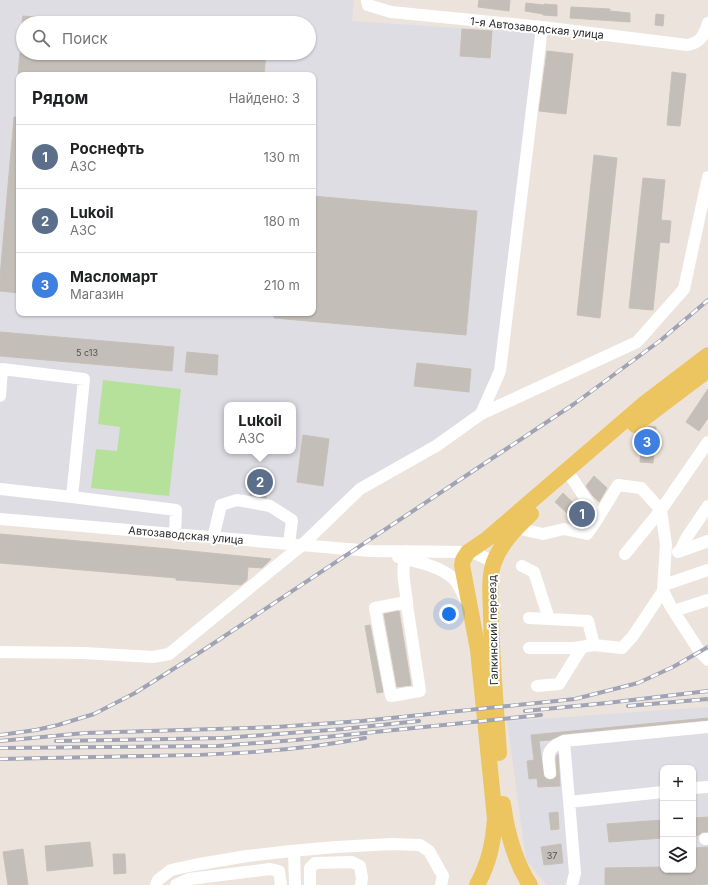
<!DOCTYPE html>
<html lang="ru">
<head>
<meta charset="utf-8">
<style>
	body { margin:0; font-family:Inter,sans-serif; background:#f6f6f6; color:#202124 }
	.controls { position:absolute; right:12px; bottom:12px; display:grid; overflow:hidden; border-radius:8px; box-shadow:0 1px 3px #0004 }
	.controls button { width:36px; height:36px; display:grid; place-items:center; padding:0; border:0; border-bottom:1px solid #e0e0e0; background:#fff; color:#202124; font:20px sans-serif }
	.you { position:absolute; left:449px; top:614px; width:14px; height:14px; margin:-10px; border:3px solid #fff; border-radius:50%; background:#1a73e8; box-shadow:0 0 0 6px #1a73e833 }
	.badge { display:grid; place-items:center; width:26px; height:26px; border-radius:50%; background:#1a73e8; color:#fff; font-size:13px; font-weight:700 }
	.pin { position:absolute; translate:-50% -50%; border:2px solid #fff; box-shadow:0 1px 4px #0006 }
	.popup { position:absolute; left:224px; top:402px; width:72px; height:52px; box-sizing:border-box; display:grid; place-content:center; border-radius:8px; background:#fff; filter:drop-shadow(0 1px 3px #0005); font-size:13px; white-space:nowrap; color:#757577 }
	.popup b { font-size:15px; color:#202124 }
	.popup::after { content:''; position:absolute; left:50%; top:100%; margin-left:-8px; border:8px solid transparent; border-top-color:#fff }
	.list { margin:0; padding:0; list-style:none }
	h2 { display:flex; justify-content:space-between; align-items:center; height:52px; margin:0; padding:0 16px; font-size:17px }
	h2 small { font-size:13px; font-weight:400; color:#757577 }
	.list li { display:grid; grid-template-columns:26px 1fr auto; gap:12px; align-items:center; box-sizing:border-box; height:64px; padding:0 16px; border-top:1px solid #e0e0e0 }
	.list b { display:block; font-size:15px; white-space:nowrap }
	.list p { margin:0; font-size:13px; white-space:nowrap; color:#757577 }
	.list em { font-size:13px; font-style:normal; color:#757577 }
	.icon { flex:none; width:22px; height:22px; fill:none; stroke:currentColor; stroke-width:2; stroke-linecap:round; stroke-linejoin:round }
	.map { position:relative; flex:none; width:708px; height:885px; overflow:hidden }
	.search { position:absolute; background:#fff; box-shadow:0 1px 3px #0004; left:16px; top:16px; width:300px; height:44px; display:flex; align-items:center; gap:10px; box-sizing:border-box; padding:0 14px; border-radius:22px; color:#757577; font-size:15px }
	.panel { position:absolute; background:#fff; box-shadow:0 1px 3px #0004; left:16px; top:72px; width:300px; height:244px; border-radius:8px }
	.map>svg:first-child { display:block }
</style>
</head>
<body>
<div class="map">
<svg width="708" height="885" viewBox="0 0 708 885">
	<rect width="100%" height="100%" fill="#ece4dc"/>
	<path fill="#dedde4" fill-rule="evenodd" d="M 0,0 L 354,0 L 352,21 L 537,33 L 496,372 L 479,411 L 431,445 L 358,487 L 301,542 L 0,513 ZM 23,23 L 309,23 L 309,53 L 23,53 ZM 19,75 L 313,75 L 313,313 L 19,313 ZM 227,405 L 293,405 L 293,451 L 227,451 Z
		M 708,707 L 708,885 L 547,885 L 526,860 L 507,721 ZM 663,768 L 693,768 L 693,870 L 663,870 Z"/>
	<path fill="#b6e19a" d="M 103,380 L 181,389 L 169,496 L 91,488 L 96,449 L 117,451 L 120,427 L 98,424 Z"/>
	<path fill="#c4beb9" stroke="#c7c0b6" d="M 479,0 L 510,0 L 509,11 L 478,7 Z
		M 526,3 L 544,5 L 544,4 L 557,5 L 557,16 L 543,15 L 543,14 L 525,11 Z
		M 571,7 L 610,9 L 610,11 L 630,13 L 630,22 L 570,18 Z
		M 656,14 L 664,15 L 663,26 L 655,25 Z
		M 23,16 L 45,18 L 45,23 L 22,23 Z
		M 462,29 L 492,31 L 490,58 L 460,56 Z
		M 547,51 L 573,54 L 566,114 L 539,111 Z
		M 20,53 L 266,53 L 264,75 L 18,75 Z
		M 672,72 L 686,74 L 680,126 L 667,125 Z
		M 14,117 L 19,117 L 19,293 L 0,291 L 0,277 Z
		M 594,155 L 617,158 L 600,318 L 577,315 Z
		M 643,178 L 665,180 L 661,220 L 671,221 L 669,243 L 660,242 L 653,310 L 629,308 Z
		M 313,196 L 477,211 L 466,335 L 274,318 L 274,313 L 313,313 Z
		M 0,332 L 174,347 L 172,371 L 0,356 Z
		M 187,352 L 218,355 L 217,375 L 185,372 Z
		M 417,363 L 471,369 L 469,392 L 414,386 Z
		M 708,389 L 708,418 L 699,431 L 686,422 Z
		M 649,426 L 656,427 L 653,463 L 640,462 L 643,431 Z
		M 303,435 L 329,439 L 323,486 L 297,482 Z
		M 594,476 L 607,488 L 599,502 L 593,496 L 586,486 Z
		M 256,480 L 264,481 L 263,484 L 268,484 L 266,498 L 250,495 L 251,482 L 255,483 Z
		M 563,493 L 589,518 L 584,526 L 580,525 L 555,502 Z
		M 0,534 L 170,549 L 271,559 L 262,568 L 248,567 L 247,580 L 241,585 L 176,580 L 176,578 L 0,563 Z
		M 399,611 L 411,685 L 397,687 L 384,614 Z
		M 370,625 L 383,692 L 377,693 L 365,626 Z
		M 708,718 L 708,720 L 563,734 L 550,740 L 539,741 L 544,777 L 550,780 L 554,779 L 557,776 L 556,757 L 558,754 L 560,786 L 538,787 L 537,778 L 529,779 L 527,761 L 534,760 L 531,735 Z
		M 558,812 L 559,829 L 551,830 L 549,813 Z
		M 708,817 L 708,832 L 702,832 L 699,835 L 693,836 L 693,818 Z
		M 663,820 L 663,838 L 609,842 L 607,824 Z
		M 90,842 L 93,866 L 47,871 L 45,846 Z
		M 561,844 L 563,863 L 544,865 L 541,847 Z
		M 708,847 L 708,884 L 694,885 L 605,885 L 605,868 L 663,867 L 663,870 L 697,870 L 694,848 Z
		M 23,849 L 28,885 L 8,885 L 3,852 Z
		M 113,854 L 125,854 L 126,873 L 114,874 Z"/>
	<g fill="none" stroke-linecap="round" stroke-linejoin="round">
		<path stroke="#fff" stroke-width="12" d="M 367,0 L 368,5 L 391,12 L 542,27 L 687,45 C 700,43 704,36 708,23
			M 0,396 L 2,369 L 84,379 L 72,497 L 176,510 L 175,535
			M 481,414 L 637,342 L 684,289 L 708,177
			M 0,489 L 72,497
			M 598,518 L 618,485 L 641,488 L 661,510 L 666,545 L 663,591 L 671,607 L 700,652 L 708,660
			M 0,519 L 371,551 L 468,552 L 479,555 L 494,562
			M 516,528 L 543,534 L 564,529 L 587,534 L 598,518 L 572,478
			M 213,538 L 221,505 L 237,500 L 270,506 L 292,520 L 289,544
			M 680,551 L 687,537 L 708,506
			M 678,552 L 708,541
			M 625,554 L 661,510 L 708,442
			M 398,557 C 415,561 435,565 449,575 C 457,580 461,590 465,599
			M 522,566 L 534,572 L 549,619
			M 664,585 L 708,570
			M 407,602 L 375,608 L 391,696 L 420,691 L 407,605 L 407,602 C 405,585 400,569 407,551
			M 674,611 L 708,600
			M 529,618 L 588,621 L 594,645
			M 529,648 L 574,648 L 594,645 L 622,648 L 633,636 L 663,591
			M 0,652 L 84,653 L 153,657 L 169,654 L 302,545 L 360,489 L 436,446 L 481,414 L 500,371 L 542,27
			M 537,686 L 559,684 L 582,647
			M 550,773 C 548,754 545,749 564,741
			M 693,788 L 708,787
			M 569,802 L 663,792
			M 705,839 L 708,839
			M 294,851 L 295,885
			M 156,885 L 158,880 L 171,870 L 194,865 L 247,856 L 291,851 L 336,847 L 392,844 L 420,845 L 429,851 L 443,876 L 441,885
			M 176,885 L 189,879 L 270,869 L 279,871 L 281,885
			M 310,885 L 310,868 L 315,863 L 352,862 L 360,866 L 362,878 L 361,885
			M 572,885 L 575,873 L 564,741 L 708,727"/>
		<path stroke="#edc560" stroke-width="16" d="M 635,425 L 708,370
			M 499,753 C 496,707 492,662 491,616 C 491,598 488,579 494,562 C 501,543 516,528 531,514
			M 503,804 C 507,833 514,860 530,885
			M 477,885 C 489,863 493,844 495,819 L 478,650 L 462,565 L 463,560 L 468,552 L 487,539 L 645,403 L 708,355"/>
		<defs>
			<path id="rail" d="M 628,706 L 708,699
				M 525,711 L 607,703 L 708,691
				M 0,735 L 36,730 L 58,725 L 94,714 L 135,693 L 202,651 L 574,404 L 661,340 L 708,300
				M 0,741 L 85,733 L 276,727 L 362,721 L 575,699 L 638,683 L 673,667 L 708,647
				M 56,741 L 223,738 L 343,729 L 419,721
				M 0,748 L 218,746 L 296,740 L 541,715
				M 0,759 C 48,758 97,757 145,756 C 219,755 292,752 365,738"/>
		</defs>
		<use href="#rail" stroke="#9fa3b4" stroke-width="4"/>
		<use href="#rail" stroke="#fff" stroke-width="2.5" stroke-dasharray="8" stroke-linecap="butt"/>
	</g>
	<g text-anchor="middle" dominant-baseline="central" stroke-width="4" stroke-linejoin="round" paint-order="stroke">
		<g font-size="9" fill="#504f4e">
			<text x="87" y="352">5 с13</text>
			<text x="552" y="855">37</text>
		</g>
		<g font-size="11" fill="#2a2a2a" stroke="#fff">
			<text transform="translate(537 28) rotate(6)">1-я Автозаводская улица</text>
			<text transform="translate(186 535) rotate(5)">Автозаводская улица</text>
			<text transform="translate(493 630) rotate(-91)">Галкинский переезд</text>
		</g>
	</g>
</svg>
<div class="controls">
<button>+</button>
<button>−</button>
<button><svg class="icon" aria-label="layers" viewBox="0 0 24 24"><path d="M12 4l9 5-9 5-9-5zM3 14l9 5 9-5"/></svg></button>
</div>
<div class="you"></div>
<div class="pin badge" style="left:582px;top:514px;background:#5c6f8a">1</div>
<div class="pin badge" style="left:260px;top:482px;background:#5c6f8a">2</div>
<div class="popup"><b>Lukoil</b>АЗС</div>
<div class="pin badge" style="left:647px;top:442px;background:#3f7fe0">3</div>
<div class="search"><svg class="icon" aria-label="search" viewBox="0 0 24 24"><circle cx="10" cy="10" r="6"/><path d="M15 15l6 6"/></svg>Поиск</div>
<section class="panel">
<h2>Рядом<small>Найдено: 3</small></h2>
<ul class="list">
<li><span class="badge" style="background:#5c6f8a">1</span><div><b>Роснефть</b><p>АЗС</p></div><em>130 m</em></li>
<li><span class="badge" style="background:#5c6f8a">2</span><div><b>Lukoil</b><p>АЗС</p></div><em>180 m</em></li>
<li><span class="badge" style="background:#3f7fe0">3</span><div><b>Масломарт</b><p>Магазин</p></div><em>210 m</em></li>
</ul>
</section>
</div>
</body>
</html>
